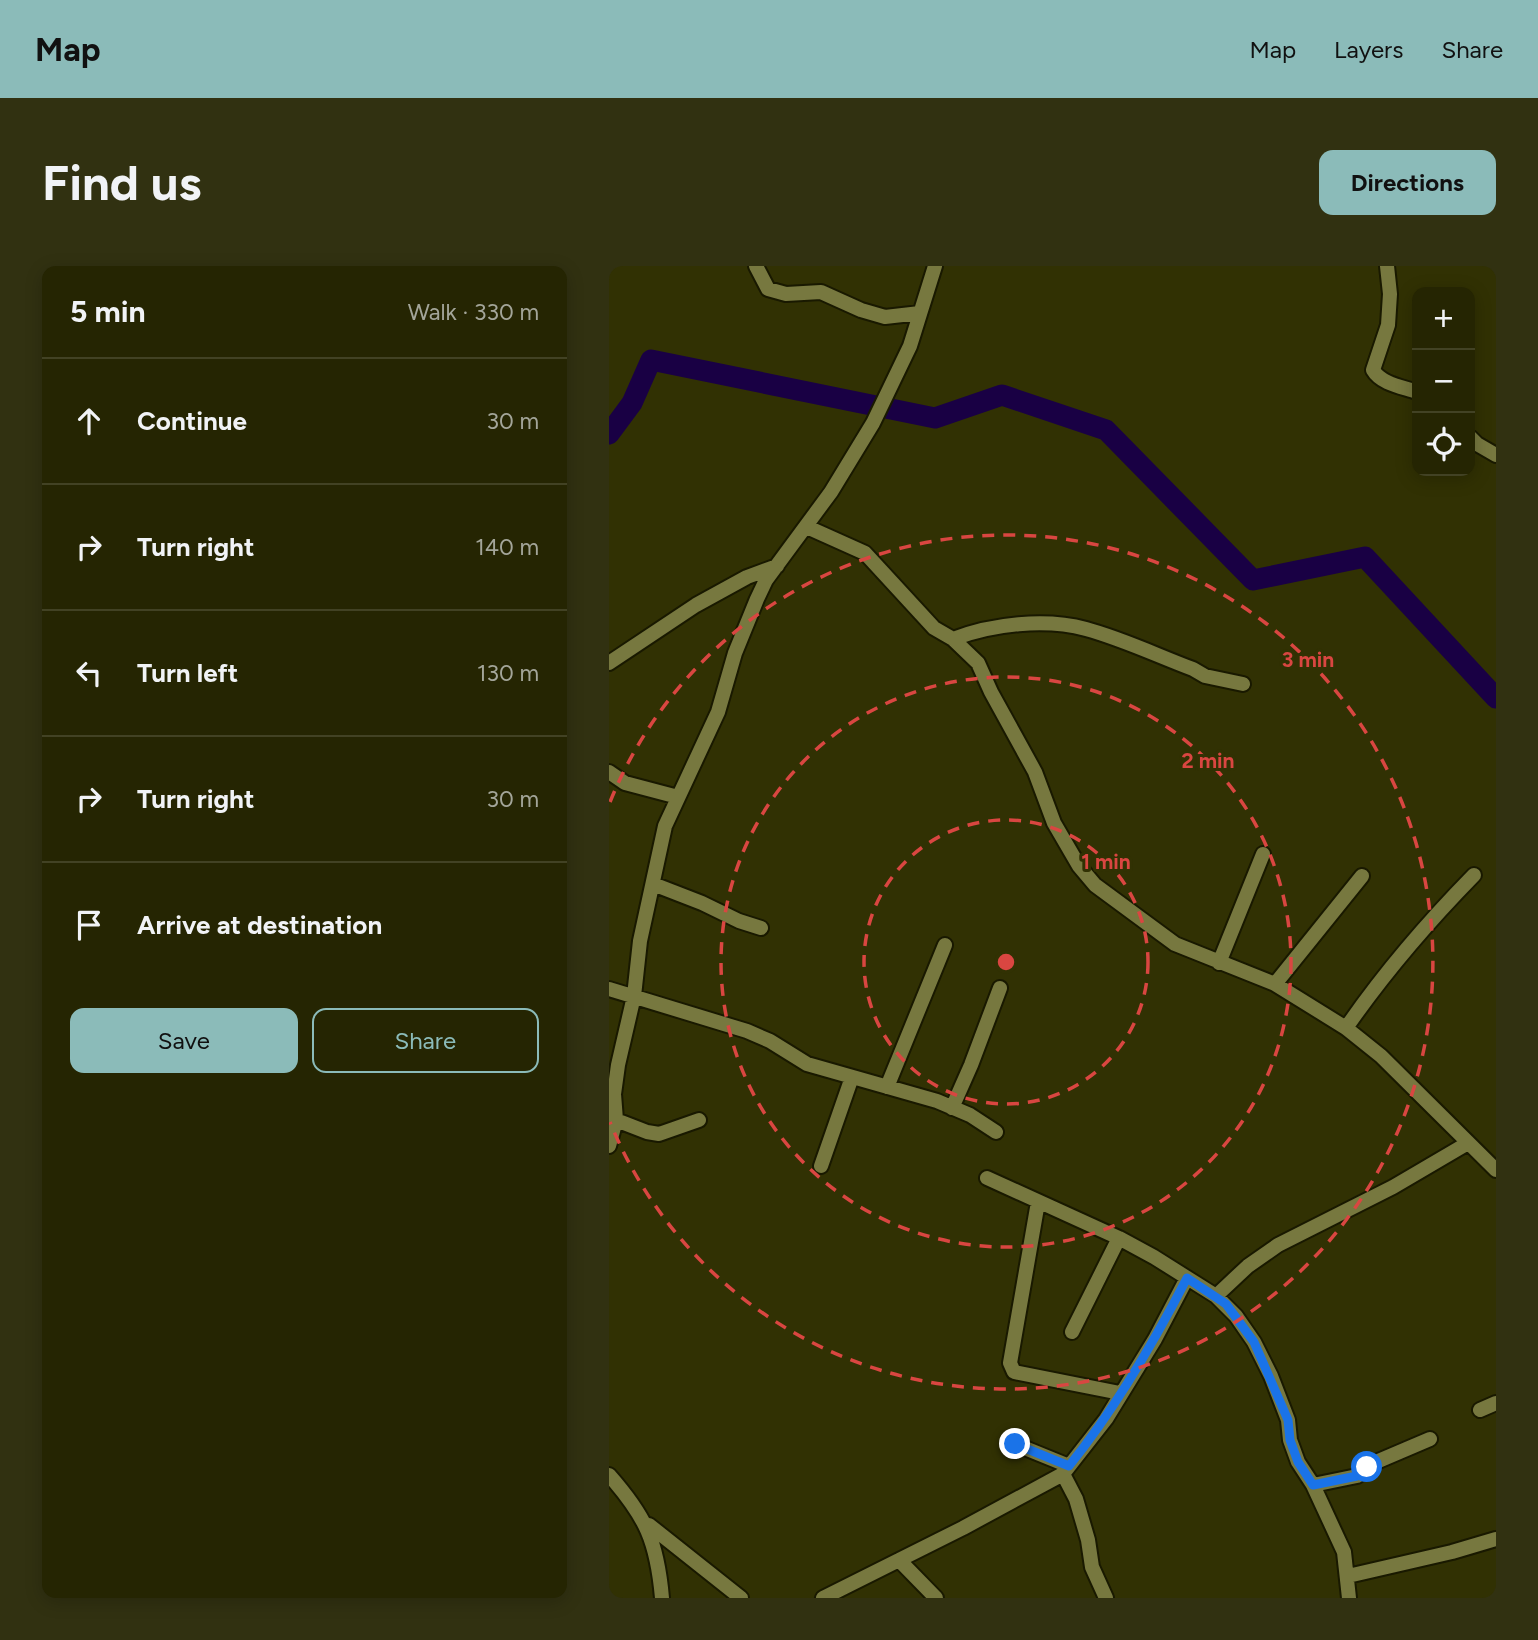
<!DOCTYPE html>
<html lang="en">
<head>
<meta charset="utf-8">
<style>
	body { margin:0; font-family:Figtree,sans-serif; background:#313111; color:#f1f3f6 }
	.controls { position:absolute; right:21px; top:21px; display:grid; overflow:hidden; border-radius:14px; box-shadow:0 4px 18px #0003 }
	.controls button { width:63px; height:63px; display:grid; place-items:center; padding:0; border:0; border-bottom:2px solid #424224; background:#252502; color:#f1f3f6; font:35px sans-serif }
	.stop { position:absolute; width:21px; height:21px; margin:-16px; border:5px solid #1a73e8; border-radius:50%; background:#fff }
	.stop.end { background:#1a73e8; border-color:#fff; box-shadow:0 2px 7px #0008 }
	.list { margin:0; padding:0; list-style:none }
	h2 { display:flex; justify-content:space-between; align-items:center; height:91px; margin:0; padding:0 28px; font-size:30px }
	h2 small { font-size:23px; font-weight:400; color:#a3a599 }
	.list li { display:grid; grid-template-columns:46px 1fr auto; gap:21px; align-items:center; box-sizing:border-box; height:126px; padding:0 28px; border-top:2px solid #424224 }
	.list b { display:block; font-size:26px; white-space:nowrap }
	.list em { font-size:23px; font-style:normal; color:#a3a599 }
	.actions { display:flex; gap:14px; padding:21px 28px }
	.actions a { flex:1; padding:16px 0; border:2px solid #8bbbb9; border-radius:14px; text-align:center; font-size:24px; color:#8bbbb9 }
	.actions .main { background:#8bbbb9; color:#111 }
	.icon { flex:none; width:38px; height:38px; fill:none; stroke:currentColor; stroke-width:2; stroke-linecap:round; stroke-linejoin:round }
	.map { position:relative; flex:none; width:887px; height:1332px; overflow:hidden; border-radius:14px }
	header { display:flex; align-items:center; gap:42px; box-sizing:border-box; height:98px; padding:0 35px; background:#8bbbb9; color:#111 }
	header strong { font-size:33px }
	nav { display:flex; gap:38px; margin-inline-start:auto; font-size:24px }
	.intro { display:flex; align-items:center; justify-content:space-between; box-sizing:border-box; height:168px; padding:0 42px }
	h1 { margin:0; font-size:49px }
	.button { padding:18px 32px; border-radius:14px; background:#8bbbb9; color:#111; font-size:24px; font-weight:700 }
	main { display:flex; gap:42px; padding:0 42px }
	aside { flex:1; background:#252502; border-radius:14px; box-shadow:0 4px 18px #0003 }
	.map>svg:first-child { display:block }
</style>
</head>
<body>
<header>
<strong>Map</strong>
<nav><a>Map</a><a>Layers</a><a>Share</a></nav>
</header>
<div class="intro"><h1>Find us</h1><a class="button">Directions</a></div>
<main>
<aside>
<h2>5 min<small>Walk · 330 m</small></h2>
<ul class="list">
<li><svg class="icon" aria-label="ahead" viewBox="0 0 24 24"><path d="M12 20V5M6 11l6-6 6 6"/></svg><div><b>Continue</b></div><em>30 m</em></li>
<li><svg class="icon" aria-label="right" viewBox="0 0 24 24"><path d="M7 20v-9h11M14 6l5 5-5 5"/></svg><div><b>Turn right</b></div><em>140 m</em></li>
<li><svg class="icon" aria-label="left" viewBox="0 0 24 24"><path d="M17 20v-9H6M10 6l-5 5 5 5"/></svg><div><b>Turn left</b></div><em>130 m</em></li>
<li><svg class="icon" aria-label="right" viewBox="0 0 24 24"><path d="M7 20v-9h11M14 6l5 5-5 5"/></svg><div><b>Turn right</b></div><em>30 m</em></li>
<li><svg class="icon" aria-label="arrive" viewBox="0 0 24 24"><path d="M6 21V4h12l-3 4 3 4H6"/></svg><div><b>Arrive at destination</b></div></li>
</ul>
<div class="actions"><a class="main">Save</a><a>Share</a></div>
</aside>
<div class="map">
<svg width="887" height="1332" viewBox="0 0 887 1332">
	<rect width="100%" height="100%" fill="#313103"/>
	<g fill="none" stroke-linecap="round" stroke-linejoin="round">
		<path stroke="#190044" stroke-width="21" d="M 0,168 L 23,137 L 42,94 L 326,152 L 393,129 L 497,164 L 644,314 L 756,291 L 887,432"/>
		<defs>
			<path id="street" d="M 147,0 L 159,23 L 177,28 L 212,26 L 252,44 L 276,51 L 311,47
				M 778,0 L 781,28 L 779,59 L 764,104 C 772,118 794,121 808,126
				M 861,171 L 868,178 L 887,189
				M 198,261 L 256,287 L 325,362 L 344,373 L 369,397 L 382,426 L 426,506 L 445,557 L 470,600 L 486,619 L 566,678 L 666,718 L 737,762 L 772,790 L 887,904
				M 344,373 C 383,358 436,352 477,363 C 514,373 549,390 584,403 L 596,410 L 634,418
				M 0,397 L 87,339 L 138,311 L 168,300
				M 0,506 L 16,517 L 69,531
				M 44,618 L 93,637 L 130,655 L 152,662
				M 610,697 L 654,588
				M 666,718 L 753,610
				M 0,723 L 138,765 L 161,775 L 198,798 L 328,835 L 361,849 L 387,866
				M 737,762 C 775,707 818,657 865,609
				M 278,821 L 336,679
				M 343,842 L 362,799 L 391,722
				M 7,854 L 38,866 L 50,868 L 90,854
				M 0,880 L 7,854 L 5,828 L 9,799 L 25,730 L 31,675 L 56,560 L 109,446 L 126,387 L 148,333 L 157,314 L 222,226 L 264,157 L 301,80 L 326,0
				M 212,900 L 243,811
				M 378,912 L 510,972 L 545,991 L 607,1030 L 639,1000 L 669,979 L 784,921 L 859,877
				M 429,936 L 401,1097 L 405,1106 L 511,1127
				M 607,1030 L 627,1050 L 645,1076 L 662,1110 L 679,1154 L 681,1174 L 689,1196 L 704,1219 L 735,1286 L 740,1332
				M 463,1066 L 510,972
				M 871,1144 L 887,1137
				M 406,1178 L 460,1200
				M 0,1209 C 37,1251 48,1275 53,1332
				M 704,1219 L 748,1210 L 767,1196 L 821,1173
				M 40,1259 L 132,1332
				M 290,1294 L 327,1332
				M 739,1310 L 843,1286 L 887,1273
				M 214,1332 L 354,1262 L 454,1208
				M 497,1332 L 483,1301 L 479,1274 L 467,1233 L 454,1208 L 497,1153 L 546,1073 L 578,1012"/>
		</defs>
		<use href="#street" stroke="#191900" stroke-width="18"/>
		<use href="#street" stroke="#77783f" stroke-width="14"/>
	</g>
	<g fill="none" stroke-linecap="round" stroke-linejoin="round">
		<path stroke="#1a73e8" stroke-width="9" d="M 406,1178 L 460,1200 C 506,1143 544,1078 578,1012 L 617,1038 L 645,1076 L 679,1154 L 681,1174 L 689,1196 L 704,1219 L 748,1210 L 758,1201"/>
	</g>
	<g fill="none" stroke="#d94641" stroke-width="3.5" stroke-dasharray="12 9">
		<circle cx="397" cy="696" r="142"/>
		<circle cx="397" cy="696" r="285"/>
		<path d="M1 536A427 427 0 1 1 1 856"/>
	</g>
	<circle cx="397" cy="696" r="10" fill="#d94641" stroke="#313103" stroke-width="3.5"/>
	<g font-size="21" text-anchor="middle" font-weight="bold" fill="#d94641" stroke="#313103" stroke-width="6" stroke-linejoin="round" paint-order="stroke">
		<text x="699" y="401">3 min</text>
		<text x="599" y="502">2 min</text>
		<text x="497" y="603">1 min</text>
	</g>
</svg>
<div class="controls">
<button>+</button>
<button>−</button>
<button><svg class="icon" aria-label="locate" viewBox="0 0 24 24"><circle cx="12" cy="12" r="6"/><path d="M12 2v4M12 18v4M2 12h4M18 12h4"/></svg></button>
</div>
<div class="stop" style="left:758px;top:1201px"></div>
<div class="stop end" style="left:406px;top:1178px"></div>
</div>
</main>
</body>
</html>
